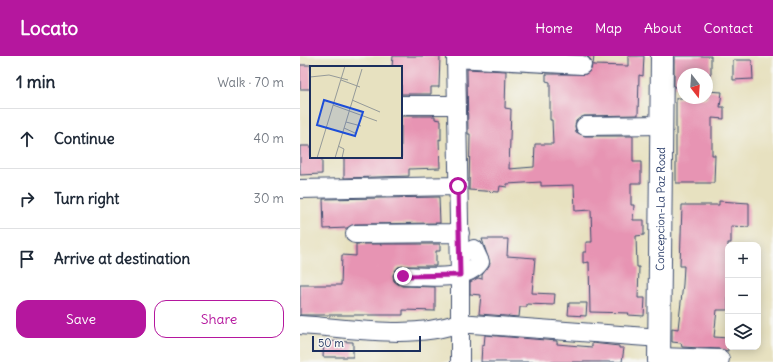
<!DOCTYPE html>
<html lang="en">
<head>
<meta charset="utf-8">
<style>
	body { margin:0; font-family:Delius,sans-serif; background:#f2f2f3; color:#1f2937 }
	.controls { position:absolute; right:12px; bottom:12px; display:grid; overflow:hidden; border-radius:8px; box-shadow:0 2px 10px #0003 }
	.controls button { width:36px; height:36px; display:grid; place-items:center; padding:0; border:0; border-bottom:1px solid #e0e1e3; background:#fff; color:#1f2937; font:20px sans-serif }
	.compass { position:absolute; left:377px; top:12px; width:36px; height:36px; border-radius:50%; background:#fff; box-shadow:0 2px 10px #0003; rotate:163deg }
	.scale { position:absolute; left:12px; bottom:10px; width:109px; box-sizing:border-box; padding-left:4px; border:2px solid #1b2f5e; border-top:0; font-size:11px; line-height:14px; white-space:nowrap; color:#1b2f5e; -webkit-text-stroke:3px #f6f6f2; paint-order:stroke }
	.stop { position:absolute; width:12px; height:12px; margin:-9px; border:3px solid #b5179e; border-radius:50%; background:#fff }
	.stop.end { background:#b5179e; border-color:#fff; box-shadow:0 1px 4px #0008 }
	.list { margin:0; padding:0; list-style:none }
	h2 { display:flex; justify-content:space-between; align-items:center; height:52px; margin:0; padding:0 16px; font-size:17px }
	h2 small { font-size:13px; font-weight:400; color:#747a83 }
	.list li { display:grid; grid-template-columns:26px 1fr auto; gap:12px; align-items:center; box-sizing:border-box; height:60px; padding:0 16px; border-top:1px solid #e0e1e3 }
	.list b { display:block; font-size:15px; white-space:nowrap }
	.list em { font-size:13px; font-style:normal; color:#747a83 }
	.actions { display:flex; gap:8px; padding:12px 16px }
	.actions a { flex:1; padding:9px 0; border:1px solid #b5179e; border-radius:12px; text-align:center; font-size:14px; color:#b5179e }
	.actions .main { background:#b5179e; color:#fff }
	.icon { flex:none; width:22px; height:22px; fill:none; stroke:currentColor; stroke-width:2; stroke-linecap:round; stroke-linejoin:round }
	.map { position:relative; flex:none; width:473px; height:306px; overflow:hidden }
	header { display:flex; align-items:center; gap:24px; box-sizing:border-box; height:56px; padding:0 20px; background:#b5179e; color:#fff }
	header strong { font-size:19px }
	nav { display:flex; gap:22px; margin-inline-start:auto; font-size:14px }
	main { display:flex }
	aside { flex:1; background:#fff }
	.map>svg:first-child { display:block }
</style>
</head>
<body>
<header>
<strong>Locato</strong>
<nav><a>Home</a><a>Map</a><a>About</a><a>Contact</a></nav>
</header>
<main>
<aside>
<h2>1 min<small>Walk · 70 m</small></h2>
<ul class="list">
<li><svg class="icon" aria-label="ahead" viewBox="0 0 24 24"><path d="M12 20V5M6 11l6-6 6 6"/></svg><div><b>Continue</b></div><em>40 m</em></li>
<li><svg class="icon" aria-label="right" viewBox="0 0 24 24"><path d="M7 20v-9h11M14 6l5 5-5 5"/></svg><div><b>Turn right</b></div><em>30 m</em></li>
<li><svg class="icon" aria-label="arrive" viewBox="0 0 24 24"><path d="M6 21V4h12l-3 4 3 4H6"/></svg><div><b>Arrive at destination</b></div></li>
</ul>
<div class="actions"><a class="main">Save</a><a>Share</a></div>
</aside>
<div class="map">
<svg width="473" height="306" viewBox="0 0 473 306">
	<rect width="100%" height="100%" fill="#f6f6f2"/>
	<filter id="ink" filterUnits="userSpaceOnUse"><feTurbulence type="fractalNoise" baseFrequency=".025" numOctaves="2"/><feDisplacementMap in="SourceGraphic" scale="8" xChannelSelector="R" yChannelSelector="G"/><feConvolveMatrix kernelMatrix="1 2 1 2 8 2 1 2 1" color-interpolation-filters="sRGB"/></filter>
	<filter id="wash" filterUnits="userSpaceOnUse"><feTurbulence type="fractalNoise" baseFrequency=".012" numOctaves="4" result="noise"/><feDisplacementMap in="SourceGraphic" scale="16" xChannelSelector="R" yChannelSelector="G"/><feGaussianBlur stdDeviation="0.9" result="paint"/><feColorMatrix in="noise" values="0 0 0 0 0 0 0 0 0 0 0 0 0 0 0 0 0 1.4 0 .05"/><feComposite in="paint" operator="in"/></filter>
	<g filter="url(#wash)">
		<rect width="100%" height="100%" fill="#e7e1c0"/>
		<g id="blocks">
			<path fill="#e794b3" d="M 93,0 L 140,0 L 139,31 L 131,31 L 131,38 L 101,38 L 101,11 L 92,11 Z
				M 287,0 L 294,0 L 293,9 L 328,10 L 328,0 L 344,0 L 343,20 L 339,19 L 338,59 L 284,60 L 276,65 L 275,70 L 276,76 L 285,80 L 333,80 L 333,106 L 341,106 L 341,127 L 331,127 L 331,149 L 334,149 L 333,164 L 344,164 L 344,179 L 336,180 L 337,211 L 339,211 L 338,242 L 345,242 L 344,260 L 328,259 L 329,257 L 290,256 L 289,206 L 283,207 L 283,196 L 286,196 L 286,186 L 292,186 L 291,154 L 275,155 L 274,129 L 241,130 L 241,126 L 207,128 L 207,131 L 200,130 L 199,136 L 169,134 L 170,78 L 168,78 L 167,13 L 206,15 L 205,52 L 211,53 L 209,113 L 234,111 L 235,88 L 253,88 L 252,64 L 250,64 L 250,26 L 246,25 L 246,18 L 286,18 L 291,14 L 292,9 L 291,4 Z
				M 374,0 L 411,0 L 411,18 L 383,18 L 383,31 L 374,31 Z
				M 433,4 L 452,4 L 453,23 L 433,24 Z
				M 0,9 L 11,9 L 11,33 L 0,33 Z
				M 407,35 L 422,36 L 420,51 L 424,51 L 424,63 L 412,62 L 412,99 L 415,99 L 414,127 L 376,127 L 376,42 L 407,42 Z
				M 101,60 L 135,60 L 135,63 L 141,64 L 141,84 L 139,83 L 140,112 L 109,113 L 109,120 L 44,122 L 44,101 L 101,101 Z
				M 0,90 L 11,90 L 11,101 L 22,101 L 22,118 L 0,119 Z
				M 139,141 L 140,167 L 55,168 L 47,172 L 24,173 L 23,143 Z
				M 419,145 L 449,147 L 449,171 L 431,170 L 431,187 L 428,187 L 428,254 L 417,254 L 414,281 L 428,282 L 428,295 L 420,293 L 382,291 L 381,287 L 372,286 L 372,272 L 378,273 L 383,228 L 384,210 L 380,210 L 382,149 L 419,149 Z
				M 182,183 L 208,183 L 207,200 L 235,202 L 232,237 L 255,238 L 254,249 L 227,248 L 227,251 L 220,251 L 219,261 L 179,258 L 181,239 L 170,238 L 170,226 L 178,222 L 182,223 L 182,219 L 190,208 Z
				M 56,188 L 140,188 L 140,195 L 136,195 L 136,210 L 103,210 L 98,211 L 93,219 L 94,225 L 102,230 L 135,231 L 135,255 L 103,254 L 103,259 L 0,259 L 0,229 L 41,229 L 42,199 L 56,200 Z
				M 269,247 L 287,247 L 286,260 L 268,259 Z
				M 185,279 L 257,285 L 257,288 L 292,291 L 292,287 L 319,290 L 319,292 L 324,292 L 322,306 L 181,306 L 182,289 L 184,290 Z
				M 24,285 L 53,286 L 53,301 L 23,301 Z"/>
		</g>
	</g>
	<g filter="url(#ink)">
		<use href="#blocks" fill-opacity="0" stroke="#3a4a6d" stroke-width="1"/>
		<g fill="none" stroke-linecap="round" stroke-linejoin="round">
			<defs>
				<path id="minor" d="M 156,0 L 160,219 L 160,306
					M 156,2 L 282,9
					M 101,49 L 157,49
					M 285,70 L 363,69
					M 0,133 L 158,130
					M 55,178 L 160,177
					M 103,220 C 125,220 166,226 180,206 L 174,193
					M 0,269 C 50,272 112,284 159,267 L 360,282
					M 359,301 L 420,303"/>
				<g id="major">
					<path id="s1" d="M 359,306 L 362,0"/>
				</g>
			</defs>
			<use href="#minor" stroke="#3a4a6d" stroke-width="20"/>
			<use href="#major" stroke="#3a4a6d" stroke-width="24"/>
			<use href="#minor" stroke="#fff" stroke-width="18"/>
			<use href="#major" stroke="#fff" stroke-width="22"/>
		</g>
	</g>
	<g fill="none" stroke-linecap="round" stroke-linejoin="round" filter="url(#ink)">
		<path stroke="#b5179e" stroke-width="5" d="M 103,220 L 160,219 L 158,130"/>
	</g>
	<g text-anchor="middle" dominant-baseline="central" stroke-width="3.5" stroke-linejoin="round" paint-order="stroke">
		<g font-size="11" fill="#1b2f5e" stroke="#f6f6f2">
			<text stroke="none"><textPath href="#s1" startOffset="153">Concepcion-La Paz Road</textPath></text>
		</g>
	</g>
	<g transform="translate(10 10)">
		<rect width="92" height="92" fill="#e7e1c0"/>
		<path fill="none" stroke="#959a99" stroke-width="1" d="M 0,11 L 19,9 L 38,14M 31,14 L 50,21M 42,34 L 70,46M 23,39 L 67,55M 36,56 L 51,60M 34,62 L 45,67M 28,80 L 34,83 L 32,92M 7,92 L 35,0M 25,92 L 52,3"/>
		<path fill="#1d4ed8" fill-opacity="0.15" stroke="#1d4ed8" stroke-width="2" d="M 14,34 L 53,46 L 45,70 L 7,59 Z"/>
		<rect width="92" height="92" fill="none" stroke="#1b2f5e" stroke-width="2"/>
	</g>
</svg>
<div class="controls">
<button>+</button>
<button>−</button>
<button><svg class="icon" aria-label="layers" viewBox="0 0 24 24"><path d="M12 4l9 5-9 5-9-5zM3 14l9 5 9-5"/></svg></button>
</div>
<svg class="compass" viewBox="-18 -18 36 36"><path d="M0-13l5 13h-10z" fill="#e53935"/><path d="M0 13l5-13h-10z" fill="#747a83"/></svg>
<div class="scale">50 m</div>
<div class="stop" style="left:158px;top:130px"></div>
<div class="stop end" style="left:103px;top:220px"></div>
</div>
</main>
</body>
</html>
